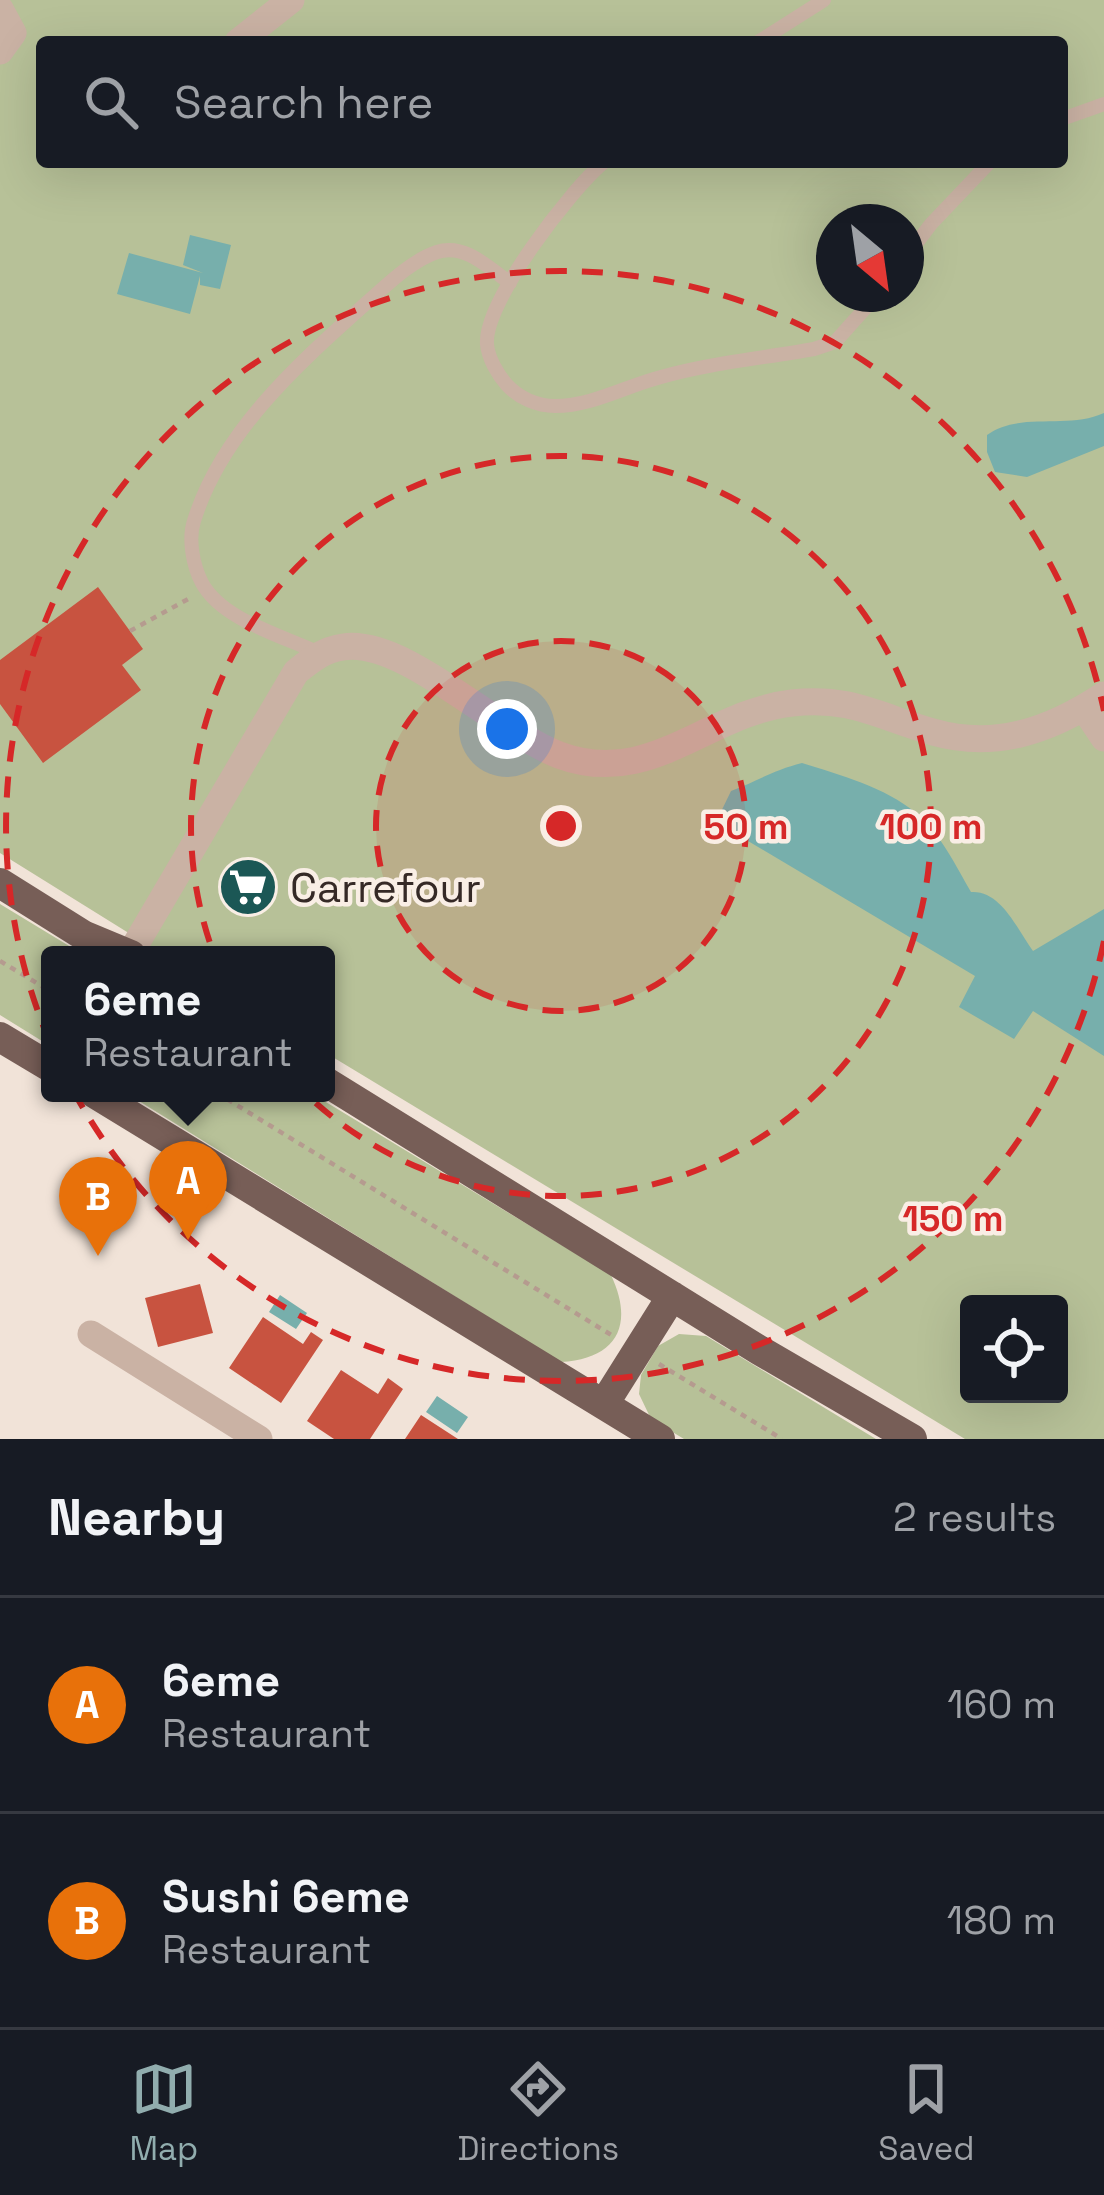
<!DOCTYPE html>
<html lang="en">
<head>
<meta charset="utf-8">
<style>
	body { margin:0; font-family:"Space Grotesk",sans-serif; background:#20242c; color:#f1f3f6 }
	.controls { position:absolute; right:36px; bottom:36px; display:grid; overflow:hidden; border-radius:12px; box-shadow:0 12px 48px #0002 }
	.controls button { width:108px; height:108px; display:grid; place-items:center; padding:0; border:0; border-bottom:3px solid #363941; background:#171b24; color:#f1f3f6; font:60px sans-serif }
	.compass { position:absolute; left:816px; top:204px; width:108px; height:108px; border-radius:50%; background:#171b24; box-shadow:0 12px 48px #0002; rotate:151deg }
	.you { position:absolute; left:507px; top:729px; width:42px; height:42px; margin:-30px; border:9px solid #fff; border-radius:50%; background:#1a73e8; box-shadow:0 0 0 18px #1a73e833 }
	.badge { display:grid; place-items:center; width:78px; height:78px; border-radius:50%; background:#91adae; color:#fff; font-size:39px; font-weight:700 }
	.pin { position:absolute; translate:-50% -99px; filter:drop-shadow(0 3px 6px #0008) }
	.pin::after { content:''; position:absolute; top:63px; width:42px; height:36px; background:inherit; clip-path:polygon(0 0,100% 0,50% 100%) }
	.popup { position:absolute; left:41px; top:946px; width:294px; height:156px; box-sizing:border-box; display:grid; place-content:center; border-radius:12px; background:#171b24; filter:drop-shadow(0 3px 9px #0005); font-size:39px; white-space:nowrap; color:#9ea1a6 }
	.popup b { font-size:45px; color:#f1f3f6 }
	.popup::after { content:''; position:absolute; left:50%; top:100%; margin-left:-24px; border:24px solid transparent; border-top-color:#171b24 }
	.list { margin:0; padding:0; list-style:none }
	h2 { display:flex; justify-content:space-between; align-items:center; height:156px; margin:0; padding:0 48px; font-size:51px }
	h2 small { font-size:39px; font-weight:400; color:#9ea1a6 }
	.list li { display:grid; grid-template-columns:78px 1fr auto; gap:36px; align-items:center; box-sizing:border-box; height:216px; padding:0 48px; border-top:3px solid #363941 }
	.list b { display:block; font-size:45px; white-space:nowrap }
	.list p { margin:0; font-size:39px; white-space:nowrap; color:#9ea1a6 }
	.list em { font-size:39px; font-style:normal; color:#9ea1a6 }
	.icon { flex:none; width:66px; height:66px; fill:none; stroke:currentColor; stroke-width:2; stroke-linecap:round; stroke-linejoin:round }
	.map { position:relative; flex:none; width:1104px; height:1439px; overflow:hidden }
	.search { position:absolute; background:#171b24; box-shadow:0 12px 48px #0002; left:36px; right:36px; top:36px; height:132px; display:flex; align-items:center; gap:30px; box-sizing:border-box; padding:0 42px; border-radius:12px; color:#9ea1a6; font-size:45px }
	.sheet { height:588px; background:#171b24 }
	nav { display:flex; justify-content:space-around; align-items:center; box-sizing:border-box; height:168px; border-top:3px solid #363941; background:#171b24; font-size:33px; color:#9ea1a6 }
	nav a { display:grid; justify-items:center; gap:6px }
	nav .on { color:#91adae }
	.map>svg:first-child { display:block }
</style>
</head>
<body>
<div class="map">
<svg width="1104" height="1439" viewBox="0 0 1104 1439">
	<rect width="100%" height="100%" fill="#f1e3d8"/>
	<path fill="#b7c198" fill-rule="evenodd" d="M 0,0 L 1104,0 L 1104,1439 L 965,1439 L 326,1053 L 326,955 L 164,955 L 0,853 ZM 42,42 L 1062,42 L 1062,162 L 42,162 ZM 834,222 L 906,222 L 906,294 L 834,294 ZM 969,1304 L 1059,1304 L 1059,1394 L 969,1394 Z
		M 0,904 L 84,955 L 50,955 L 50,1046 L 0,1015 Z
		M 126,1093 L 311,1093 L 611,1275 C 635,1326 616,1359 561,1362 Z
		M 679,1334 L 706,1336 L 876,1439 L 684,1439 L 651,1419 L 639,1394 L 641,1375 L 658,1346 Z"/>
	<path fill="#77afac" d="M 190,235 L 231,245 L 220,289 L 200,285 L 200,276 L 190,314 L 117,294 L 129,253 L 203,273 L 183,265 Z
		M 1104,413 L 1104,446 L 1027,477 L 995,472 L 987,452 L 987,435 C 1020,411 1067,430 1104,413 Z
		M 802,763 C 840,775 885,787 916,813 C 940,833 956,866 971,892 C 1001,890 1017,929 1033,951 L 1104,909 L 1104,1056 L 1033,1011 L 1014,1039 L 959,1007 L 975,976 L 716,822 L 731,791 C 757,781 774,770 802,763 Z
		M 280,1295 L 307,1313 L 296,1329 L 269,1312 Z
		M 437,1396 L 468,1417 L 457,1433 L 426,1412 Z"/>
	<path fill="#c85340" d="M 98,587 L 143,649 L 122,665 L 141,690 L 43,763 L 0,704 L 0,660 Z
		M 200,1284 L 213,1333 L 158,1347 L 145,1298 Z
		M 263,1317 L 303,1344 L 311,1332 L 323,1340 L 281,1403 L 229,1368 Z
		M 341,1370 L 378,1394 L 388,1378 L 403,1389 L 370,1439 L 334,1439 L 307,1421 Z
		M 421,1415 L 458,1439 L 405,1439 Z"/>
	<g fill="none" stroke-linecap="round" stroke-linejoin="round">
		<path stroke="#b59b8f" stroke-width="4.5" stroke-dasharray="6 6" stroke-linecap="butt" d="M 130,631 L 190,598
			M 0,961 L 50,991
			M 217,1093 L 613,1336
			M 659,1364 L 782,1439"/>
		<path stroke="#cab2a4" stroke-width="14" d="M 758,42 L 824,0
			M 1062,119 L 1104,104
			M 604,162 C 571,189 484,302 487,344 C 488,358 498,375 507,385 C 519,398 537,406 555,406 C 592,406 626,386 661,377 C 710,363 764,358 814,349 L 835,342 L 878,294
			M 906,257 L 931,224 L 990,162
			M 319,653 C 283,636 222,620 202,583 C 193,566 188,539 194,521 C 221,433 297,365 363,306 C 384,288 410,261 437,252 C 465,243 489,268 510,283"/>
		<path stroke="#cab2a4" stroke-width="27" d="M 0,9 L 13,33 L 0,51
			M 238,42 L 291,0
			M 1084,708 L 1104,738
			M 130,954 L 296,672 C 311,660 323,650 343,647 C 403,637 498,732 559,755 C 650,789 706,713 792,703 C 850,696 880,717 933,732 C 996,750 1051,730 1104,695
			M 91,1334 L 259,1439"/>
		<path stroke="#775e57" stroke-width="30" d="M 0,883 L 83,935 L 131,955
			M 0,1037 L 50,1067
			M 326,1082 L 759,1350 L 912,1439
			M 94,1093 L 660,1439
			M 604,1404 L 672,1296"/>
	</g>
	<circle cx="561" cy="826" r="185" fill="#d62828" fill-opacity=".12"/>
	<g fill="none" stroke="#d62828" stroke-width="6" stroke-dasharray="21 15">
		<circle cx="561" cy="826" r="185"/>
		<circle cx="561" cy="826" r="370"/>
		<path d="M1104 941A555 555 0 1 1 1104 711"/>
	</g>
	<defs>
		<symbol id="supermarket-disc" viewBox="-11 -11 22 22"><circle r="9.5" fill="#1b5755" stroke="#f9eee5"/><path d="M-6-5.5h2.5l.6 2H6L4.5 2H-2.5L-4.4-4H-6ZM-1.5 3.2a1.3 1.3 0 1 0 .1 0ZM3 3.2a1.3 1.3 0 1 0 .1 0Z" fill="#fff"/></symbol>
	</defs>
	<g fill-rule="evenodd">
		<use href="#supermarket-disc" x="215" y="854" width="66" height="66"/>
	</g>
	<g text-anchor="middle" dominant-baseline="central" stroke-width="9" stroke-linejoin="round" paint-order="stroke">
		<g font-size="42" fill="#352926" stroke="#f9eee5" text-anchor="start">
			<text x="290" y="887">Carrefour</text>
		</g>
	</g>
	<circle cx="561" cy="826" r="18" fill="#d62828" stroke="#f9eee5" stroke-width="6"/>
	<g font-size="36" text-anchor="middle" font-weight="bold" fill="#d62828" stroke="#f9eee5" stroke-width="9" stroke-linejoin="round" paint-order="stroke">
		<text x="746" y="839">50 m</text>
		<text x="931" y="839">100 m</text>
		<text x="953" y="1231">150 m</text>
	</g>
</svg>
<div class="controls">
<button><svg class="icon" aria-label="locate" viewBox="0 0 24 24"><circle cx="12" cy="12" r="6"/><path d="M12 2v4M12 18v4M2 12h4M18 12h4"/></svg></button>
</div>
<svg class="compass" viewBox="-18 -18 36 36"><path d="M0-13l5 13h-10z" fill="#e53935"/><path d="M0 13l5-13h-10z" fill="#9ea1a6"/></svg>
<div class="you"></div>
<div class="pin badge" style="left:188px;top:1240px;background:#e8710a">A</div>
<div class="popup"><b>6eme</b>Restaurant</div>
<div class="pin badge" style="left:98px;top:1256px;background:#e8710a">B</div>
<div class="search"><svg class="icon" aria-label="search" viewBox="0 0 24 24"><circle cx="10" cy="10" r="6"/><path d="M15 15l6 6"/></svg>Search here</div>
</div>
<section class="sheet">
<h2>Nearby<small>2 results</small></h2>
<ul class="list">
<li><span class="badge" style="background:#e8710a">A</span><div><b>6eme</b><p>Restaurant</p></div><em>160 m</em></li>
<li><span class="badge" style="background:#e8710a">B</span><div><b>Sushi 6eme</b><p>Restaurant</p></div><em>180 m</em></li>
</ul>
</section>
<nav>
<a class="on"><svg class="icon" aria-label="map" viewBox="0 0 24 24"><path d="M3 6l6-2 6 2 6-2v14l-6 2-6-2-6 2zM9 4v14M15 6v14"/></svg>Map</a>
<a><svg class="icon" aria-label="directions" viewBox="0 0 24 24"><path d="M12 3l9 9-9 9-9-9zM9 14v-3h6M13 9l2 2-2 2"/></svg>Directions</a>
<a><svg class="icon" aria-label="saved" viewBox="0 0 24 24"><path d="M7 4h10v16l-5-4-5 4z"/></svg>Saved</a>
</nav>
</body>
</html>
